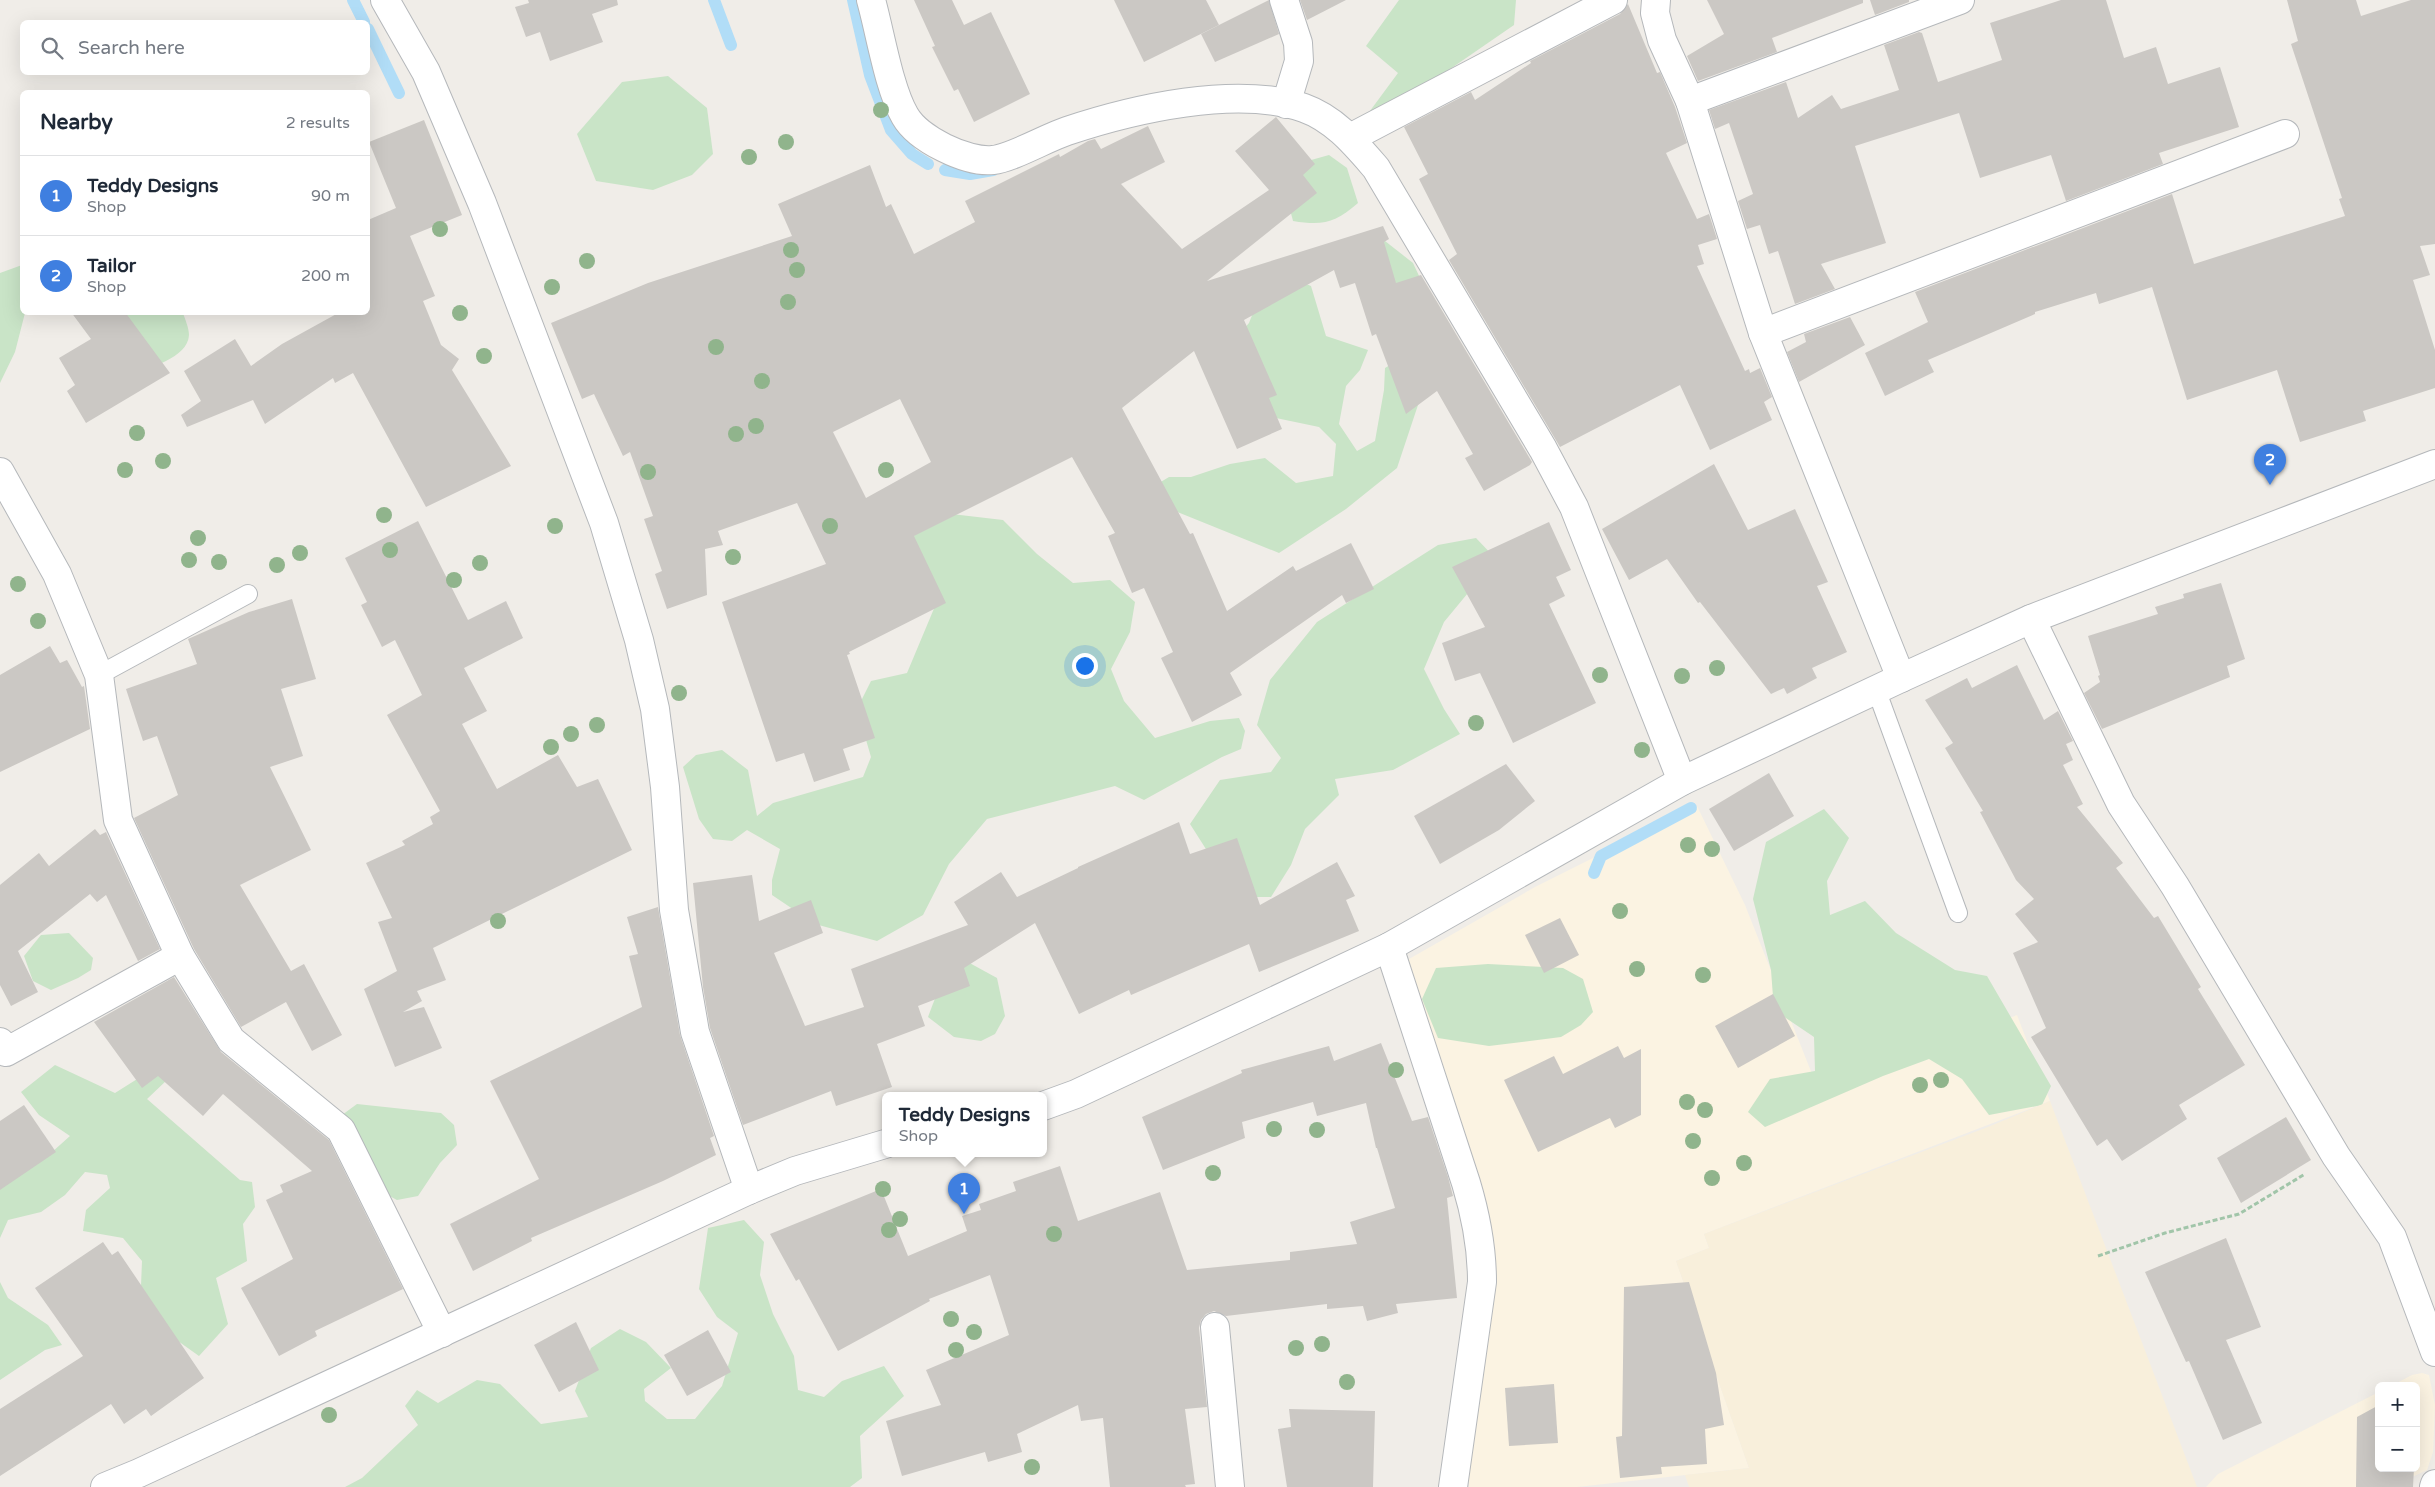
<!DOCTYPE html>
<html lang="en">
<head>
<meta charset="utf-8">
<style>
	:root { --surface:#fff; --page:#f6f6f7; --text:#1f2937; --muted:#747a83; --line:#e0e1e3; --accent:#2563eb }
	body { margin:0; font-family:"Varela Round",sans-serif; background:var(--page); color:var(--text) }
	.controls { position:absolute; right:15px; bottom:15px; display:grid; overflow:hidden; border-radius:8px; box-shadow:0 5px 20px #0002 }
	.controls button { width:45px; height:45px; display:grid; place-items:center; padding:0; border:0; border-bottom:1px solid var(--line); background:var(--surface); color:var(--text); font:25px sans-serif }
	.you { position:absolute; left:1084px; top:665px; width:18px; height:18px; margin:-12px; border:4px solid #fff; border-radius:50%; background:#1a73e8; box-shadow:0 0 0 8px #1a73e833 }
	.badge { display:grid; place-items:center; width:32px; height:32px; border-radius:50%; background:var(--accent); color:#fff; font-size:16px; font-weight:700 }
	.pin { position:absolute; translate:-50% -41px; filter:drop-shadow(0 1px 2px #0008) }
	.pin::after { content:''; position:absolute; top:26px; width:18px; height:15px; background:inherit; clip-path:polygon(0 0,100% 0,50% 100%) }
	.popup { position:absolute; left:882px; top:1092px; width:165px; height:65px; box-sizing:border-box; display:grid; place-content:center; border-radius:8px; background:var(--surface); filter:drop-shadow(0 1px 4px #0005); font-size:16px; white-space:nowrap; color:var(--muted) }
	.popup b { font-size:19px; color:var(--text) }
	.popup::after { content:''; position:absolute; left:50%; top:100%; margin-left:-10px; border:10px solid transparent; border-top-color:var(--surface) }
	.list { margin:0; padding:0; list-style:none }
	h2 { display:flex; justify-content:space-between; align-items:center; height:65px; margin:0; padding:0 20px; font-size:21px }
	h2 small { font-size:16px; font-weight:400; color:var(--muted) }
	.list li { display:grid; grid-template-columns:32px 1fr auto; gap:15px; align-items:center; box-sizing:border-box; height:80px; padding:0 20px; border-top:1px solid var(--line) }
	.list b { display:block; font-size:19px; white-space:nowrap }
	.list p { margin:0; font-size:16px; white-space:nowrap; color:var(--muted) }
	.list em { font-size:16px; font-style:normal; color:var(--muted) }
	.icon { flex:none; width:28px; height:28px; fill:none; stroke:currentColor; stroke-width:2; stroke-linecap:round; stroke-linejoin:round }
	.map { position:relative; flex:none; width:2435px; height:1487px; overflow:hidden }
	.search { position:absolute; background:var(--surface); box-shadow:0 5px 20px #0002; left:20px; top:20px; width:350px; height:55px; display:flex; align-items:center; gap:12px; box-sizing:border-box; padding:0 18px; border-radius:8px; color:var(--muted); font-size:19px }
	.panel { position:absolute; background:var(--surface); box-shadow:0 5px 20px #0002; left:20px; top:90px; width:350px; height:225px; border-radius:8px }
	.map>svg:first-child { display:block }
	.commercial { fill:#fbf3e2 }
	.green { fill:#c9e4c7 }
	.sand { fill:#f8efdb }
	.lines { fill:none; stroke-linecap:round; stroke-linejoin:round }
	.stream { stroke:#b1ddf7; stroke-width:12 }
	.building { fill:#cbc8c4; fill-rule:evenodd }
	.service-casing { stroke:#b5b8bb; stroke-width:20 }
	.minor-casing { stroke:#b5b8bb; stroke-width:30 }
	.tertiary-casing { stroke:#b5b8bb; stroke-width:30 }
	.path { stroke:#a1c5a9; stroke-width:3; stroke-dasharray:5 2.5; stroke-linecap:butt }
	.service { stroke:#fff; stroke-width:18 }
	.minor { stroke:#fff; stroke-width:28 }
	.tertiary { stroke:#fff; stroke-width:28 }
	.tree { fill:#90b48c }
</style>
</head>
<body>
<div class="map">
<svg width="2435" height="1487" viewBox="0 0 2435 1487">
	<rect width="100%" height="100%" fill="#f0ede8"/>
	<g class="commercial">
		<polygon points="1697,806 1745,905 1818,1089 1952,1042 2017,1015 2050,1101 1704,1234 1709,1248 1676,1261 1749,1468 1577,1487 1469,1487 1465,1419 1475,1246 1405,977 1409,959 1535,887"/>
		<polygon points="2422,1373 2429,1375 2435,1405 2433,1452 2427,1470 2391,1487 2206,1487 2218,1474 2379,1392 2379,1468 2416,1468 2416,1386 2391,1386 2412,1375"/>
	</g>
	<g class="green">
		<polygon points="1399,0 1516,0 1514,25 1350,138 1398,73 1366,46"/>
		<polygon points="668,76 707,108 713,154 692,175 653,190 596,181 577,134 622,82"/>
		<path d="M1329,155L1347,168L1358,203C1335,223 1323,226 1293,221L1284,186L1297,164Z"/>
		<polygon points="1362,239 1385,241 1413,263 1427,293 1416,310"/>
		<polygon points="22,265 22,312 25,313 15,352 0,383 0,273"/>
		<polygon points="1282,274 1311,286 1326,336 1368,350 1360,370 1346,386 1339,424 1357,451 1375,441 1384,390 1385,368 1405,356 1422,393 1397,468 1346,509 1279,553 1170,509 1154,486 1169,477 1191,477 1230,464 1265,458 1296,483 1333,476 1336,444 1319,427 1261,415 1226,349 1249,323 1260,295"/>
		<path d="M113,313H183C185,319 189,328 189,335C188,358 148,368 131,375Z"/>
		<polygon points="943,513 1003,520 1037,554 1073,583 1110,580 1135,602 1130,632 1111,669 1124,701 1155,738 1210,721 1239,718 1245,731 1241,749 1222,757 1144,800 1115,786 987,819 949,864 923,915 877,941 815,924 772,895 772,880 780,849 747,830 732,841 713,839 699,819 683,767 696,755 722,750 748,770 757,816 773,803 863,777 871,757 857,709 871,681 907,673 938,599 894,551"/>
		<polygon points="1476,538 1496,559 1444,622 1424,669 1444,709 1460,734 1393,770 1335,779 1339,795 1305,829 1291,865 1271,897 1246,897 1211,857 1190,824 1220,780 1271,772 1281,758 1257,725 1270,680 1317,622 1438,545"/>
		<polygon points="1824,809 1849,838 1827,881 1830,915 1865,901 1896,933 1955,970 1987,976 2051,1086 2042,1105 1989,1115 1962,1079 1929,1059 1883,1076 1765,1127 1748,1112 1770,1079 1815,1071 1814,1037 1774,1010 1771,970 1753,899 1766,842"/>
		<polygon points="69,933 93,958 91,970 78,978 51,990 33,981 24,956 41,935"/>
		<polygon points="955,955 997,978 1005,1016 995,1034 981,1041 954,1037 928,1017 948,964"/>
		<polygon points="1488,964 1563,968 1583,979 1593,1012 1581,1025 1561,1037 1489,1046 1438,1038 1422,999 1436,968"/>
		<polygon points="161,1064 168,1079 147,1099 240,1180 252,1182 255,1207 243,1224 247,1261 216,1278 228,1324 199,1356 178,1341 141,1286 142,1261 123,1238 83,1231 86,1210 110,1188 107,1175 85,1172 65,1195 41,1212 8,1220 0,1238 0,1164 51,1153 70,1136 39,1115 21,1092 55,1065 115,1093"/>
		<polygon points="357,1104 441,1113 454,1125 457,1145 440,1163 418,1196 397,1200 348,1174 342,1115"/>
		<polygon points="744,1220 764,1242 760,1275 773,1314 794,1356 798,1390 824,1397 842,1381 884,1366 904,1396 860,1436 862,1478 850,1487 345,1487 362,1478 418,1425 405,1406 417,1390 438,1403 477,1380 500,1384 541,1424 588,1417 575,1391 591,1348 620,1329 646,1342 671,1368 644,1389 645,1401 667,1419 695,1419 722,1386 738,1333 717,1317 699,1289 708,1228"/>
		<polygon points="0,1282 8,1298 48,1325 62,1345 45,1350 0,1380"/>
	</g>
	<polygon class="sand" points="2050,1101 2197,1487 1689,1487 1685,1475 1749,1468 1676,1261 1709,1248 1704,1234 1988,1127"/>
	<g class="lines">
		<g class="stream">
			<polyline points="353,0 364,22"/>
			<polyline points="714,0 731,45"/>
			<polyline points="853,0 870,75 891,130 912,154 928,164"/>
			<polyline points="368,29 399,93"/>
			<polyline points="945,170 970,174 993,170"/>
			<polyline points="1594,873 1601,856 1691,808"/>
		</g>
	</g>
	<g class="building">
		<polygon points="528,0 617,0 618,5 592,14 603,42 550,61 540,32 526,37 515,7 529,3"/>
		<polygon points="914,0 952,0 964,25 991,12 1030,94 974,122 958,89 954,91 932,47 935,46"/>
		<polygon points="1114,0 1206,0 1219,25 1144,62"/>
		<polygon points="1269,0 1279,34 1215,62 1201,34"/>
		<polygon points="1300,0 1346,0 1307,20"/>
		<polygon points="1707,0 1863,0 1863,3 1772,38 1777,52 1698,81 1687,56 1724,34"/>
		<polygon points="1870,0 1909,0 1909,2 1875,15"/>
		<polygon points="2061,0 2106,0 2124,58 2156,47 2168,84 2220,67 2239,127 2159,153 2163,164 2066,201 2051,155 1980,178 1959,113 1855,146 1886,243 1821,264 1835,289 1795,304 1778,251 1769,254 1760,225 1747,229 1738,201 1753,194 1729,123 1715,129 1709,110 1786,82 1798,118 1832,95 1841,109 1899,90 1884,45 1919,32 1922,33 1938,82 2002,60 1990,23"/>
		<polygon points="2287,0 2356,0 2361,16 2411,0 2435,0 2435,244 2420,246 2430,275 2413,280 2435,350 2435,388 2363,411 2366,421 2300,442 2277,370 2187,400 2152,287 2099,304 2096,293 2035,312 2035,314 1928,360 1934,372 1885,396 1865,353 1928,322 1915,292 2172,194 2194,264 2345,216 2339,199 2342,198 2291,44 2298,41"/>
		<polygon points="1628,4 1657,73 1660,72 1675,107 1687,143 1666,153 1697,219 1709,214 1717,239 1698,245 1704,264 1697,266 1745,371 1749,369 1750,373 1760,368 1772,397 1764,402 1772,420 1710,450 1680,385 1560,447 1449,260 1457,254 1419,179 1428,174 1404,127 1471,92 1475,100 1531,63 1530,61 1620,14"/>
		<path d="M1276,117L1315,164L1303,175L1317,193L1207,281L1383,226L1389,239L1384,242L1396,283L1421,275L1529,457L1532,462L1530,465L1484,491L1465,458L1473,454L1437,391L1406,414L1376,334L1372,336L1355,283L1340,288L1334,270L1244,320L1277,395L1269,398L1282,429L1237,449L1194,351L1122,408L1190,534L1193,533L1227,611L1293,566L1296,571L1351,543L1374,589L1346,603L1342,595L1230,673L1242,695L1192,722L1161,658L1173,652L1144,588L1132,593L1108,536L1115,533L1072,457L914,536L946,603L849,652L850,654L847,655L875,738L843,749L850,770L814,782L804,753L776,762L722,602L826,564L797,503L718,531L723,545L705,549L707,595L667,609L655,574L662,571L644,519L653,516L630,452L623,456L594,394L582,399L551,323L648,283L792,236L778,204L870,165L886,207L891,204L914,254L975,222L965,201L1059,154L1060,157L1088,141L1095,139L1101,149L1148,126L1165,162L1121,184L1182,249L1269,190L1235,151ZM900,399L931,462L866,498L833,432Z"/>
		<polygon points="424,120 462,215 410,236 435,296 423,301 441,345 459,359 452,370 511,466 426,507 353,373 335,383 333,378 265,424 253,400 187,427 181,415 201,401 184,371 235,339 251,366 282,344 340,312 368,312 368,220 396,208 369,142"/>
		<polygon points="71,312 125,312 170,373 86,423 67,391 75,385 59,358 91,339"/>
		<polygon points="1850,317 1865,345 1799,382 1787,352 1806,342 1804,334"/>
		<polygon points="1714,464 1748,530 1795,509 1828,582 1817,586 1847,652 1812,668 1817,678 1787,694 1784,688 1771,694 1700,602 1698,603 1667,559 1629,580 1602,529"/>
		<polygon points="418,521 468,620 506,601 523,638 464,668 487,711 462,724 497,789 558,755 577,787 598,779 632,850 433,948 446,980 417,991 422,1001 403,1012 424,1007 442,1048 395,1067 364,989 397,971 378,922 392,918 366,863 405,845 402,841 433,824 430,817 440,811 387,715 422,695 395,640 382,647 361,605 367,602 345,558"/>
		<polygon points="1549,522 1571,570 1556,577 1565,596 1549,604 1596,703 1513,743 1480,673 1455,681 1442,643 1485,627 1452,567"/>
		<polygon points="2221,583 2245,659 2227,666 2230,677 2102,729 2084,693 2100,682 2098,676 2100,675 2088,636 2158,614 2155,607 2184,598 2183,594"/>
		<polygon points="292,599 316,679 281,689 303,756 270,767 311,850 240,885 291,971 304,964 342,1035 312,1051 286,1002 241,1027 194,949 134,818 178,795 157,736 143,741 126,689 197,664 188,639 249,612"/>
		<polygon points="50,646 60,663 67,660 82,687 84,686 90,729 0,772 0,675"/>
		<polygon points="2017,665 2044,720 2058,711 2073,741 2066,744 2073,760 2063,765 2083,804 2077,807 2123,863 2116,868 2154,918 2158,916 2201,987 2198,989 2245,1065 2179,1105 2187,1119 2122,1161 2107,1139 2097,1146 2031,1037 2046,1028 2013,953 2038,942 2015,914 2034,899 2016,880 1980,812 1983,811 1945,748 1953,743 1925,700 1967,678 1972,688"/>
		<polygon points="1506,764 1535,801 1499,830 1440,864 1414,816"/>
		<polygon points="1769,773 1794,816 1734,851 1709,809"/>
		<polygon points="1179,822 1190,854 1237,838 1260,905 1337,862 1355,896 1346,900 1359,931 1259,972 1249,944 1131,995 1129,990 1079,1014 1035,923 964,968 970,986 918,1006 925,1026 877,1044 892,1087 836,1106 831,1091 743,1125 710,1028 703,987 693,883 752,875 759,921 811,900 823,933 774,953 805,1026 864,1007 851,969 968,925 954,902 1001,872 1017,897 1078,868 1078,867"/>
		<polygon points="95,829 100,835 106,832 160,949 138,961 106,895 97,902 90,894 18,951 38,992 11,1006 0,985 0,885 39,853 49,866"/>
		<polygon points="658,907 680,1035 714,1136 710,1138 716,1155 663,1181 531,1238 532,1241 473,1271 450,1224 539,1179 490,1081 642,1007 629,956 638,954 627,917"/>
		<polygon points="1560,918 1579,955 1544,973 1525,935"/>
		<polygon points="174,977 221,1052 329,1140 403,1289 315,1331 317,1336 279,1356 241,1288 293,1259 266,1200 283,1192 280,1185 312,1171 223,1094 203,1116 158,1076 142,1088 94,1022"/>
		<polygon points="1773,994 1795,1036 1738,1068 1715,1026"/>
		<polygon points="1381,1043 1412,1121 1428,1117 1448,1177 1453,1196 1447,1198 1457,1298 1396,1304 1398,1313 1367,1321 1363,1306 1327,1309 1327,1304 1226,1316 1214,1311 1206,1314 1201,1320 1199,1328 1207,1407 1185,1409 1195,1484 1185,1485 1186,1487 1110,1487 1103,1418 1081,1421 1078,1405 1017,1434 1022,1452 988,1462 985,1452 902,1476 886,1421 941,1405 926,1370 1009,1335 990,1275 929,1299 930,1301 838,1351 799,1279 796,1281 770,1234 881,1189 908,1256 967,1231 962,1216 981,1210 979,1204 1016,1191 1013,1182 1060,1166 1078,1221 1160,1192 1187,1270 1290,1260 1290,1252 1357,1244 1350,1222 1395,1208 1377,1148 1376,1148 1366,1103 1317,1116 1313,1102 1242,1122 1245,1138 1163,1170 1142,1117 1242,1073 1241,1070 1329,1046 1334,1061"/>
		<polygon points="1618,1046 1624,1058 1641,1049 1641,1115 1615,1128 1610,1118 1538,1152 1504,1080 1554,1056 1563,1074"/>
		<polygon points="24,1105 56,1152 0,1190 0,1121"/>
		<polygon points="2286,1117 2311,1160 2241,1203 2217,1158"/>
		<polygon points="2226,1238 2261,1327 2226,1340 2262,1423 2223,1440 2189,1361 2186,1362 2145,1272"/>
		<polygon points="103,1242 112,1255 118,1251 204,1378 151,1416 146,1409 124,1424 111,1404 0,1476 0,1409 83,1356 35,1288"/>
		<polygon points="1689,1282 1716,1373 1724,1425 1705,1429 1707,1464 1661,1467 1662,1474 1620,1478 1616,1437 1622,1436 1624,1287"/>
		<polygon points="576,1322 599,1370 559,1392 534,1345"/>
		<polygon points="708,1330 731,1372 687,1396 664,1355"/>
		<polygon points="1554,1384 1558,1443 1509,1446 1505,1388"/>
		<polygon points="2379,1405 2379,1468 2414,1468 2413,1487 2356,1487 2357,1417"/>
		<polygon points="1289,1409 1375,1411 1373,1487 1287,1487 1278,1429 1291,1427"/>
	</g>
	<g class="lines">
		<defs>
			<g id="service">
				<polyline points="99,675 248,594"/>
				<polyline points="1876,689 1958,913"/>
			</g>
			<g id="minor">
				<polyline points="385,0 426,72 482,203 604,523 639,640 655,709 665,787 674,910 695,1032 749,1190"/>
				<path d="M871,0C880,32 889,89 905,116C918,139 967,163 993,160C1012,158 1046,138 1067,131C1133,109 1236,85 1304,108C1335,119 1356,145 1376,168L1543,449L1574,507L1682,781"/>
				<polyline points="1284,0 1298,43 1299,61 1286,104"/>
				<polyline points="1656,0 1655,13 1662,40 1690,101 1763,333 1901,678"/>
				<polyline points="1690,101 1960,0"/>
				<polyline points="1350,138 1613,0"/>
				<polyline points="1763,333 2285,134"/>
				<polyline points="0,472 57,574 99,675 118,820 180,956 231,1040 341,1130 442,1333"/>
				<polyline points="2031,619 2121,804 2175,886 2336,1156 2392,1237 2435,1352"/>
				<path d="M1389,947L1466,1183C1476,1216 1482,1247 1482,1282L1453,1487"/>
				<polyline points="0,1042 6,1052 180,956"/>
				<polyline points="1215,1327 1230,1487"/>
				<polyline points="2434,1487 2435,1484"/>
			</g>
			<g id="tertiary">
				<polyline points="1043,1106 1076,1094 1389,947 1682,781 1901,678 2031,619 2435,464"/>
				<polyline points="105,1487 139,1473 749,1190 795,1171 885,1144"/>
			</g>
		</defs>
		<use href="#service" class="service-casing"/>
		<use href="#minor" class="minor-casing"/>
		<use href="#tertiary" class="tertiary-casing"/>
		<polyline class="path" points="2098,1256 2165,1233 2239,1214 2305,1174"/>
		<use href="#service" class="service"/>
		<use href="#minor" class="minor"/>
		<use href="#tertiary" class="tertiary"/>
	</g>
	<g class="tree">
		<circle cx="881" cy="110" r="8"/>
		<circle cx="786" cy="142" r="8"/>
		<circle cx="749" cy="157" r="8"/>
		<circle cx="440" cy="229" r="8"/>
		<circle cx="791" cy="250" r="8"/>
		<circle cx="587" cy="261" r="8"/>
		<circle cx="797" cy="270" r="8"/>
		<circle cx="552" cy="287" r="8"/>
		<circle cx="788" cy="302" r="8"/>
		<circle cx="460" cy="313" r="8"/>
		<circle cx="716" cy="347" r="8"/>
		<circle cx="484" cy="356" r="8"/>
		<circle cx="762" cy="381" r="8"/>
		<circle cx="756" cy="426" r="8"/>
		<circle cx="137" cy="433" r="8"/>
		<circle cx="736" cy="434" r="8"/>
		<circle cx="163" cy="461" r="8"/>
		<circle cx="125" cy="470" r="8"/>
		<circle cx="886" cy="470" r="8"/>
		<circle cx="648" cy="472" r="8"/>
		<circle cx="384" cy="515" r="8"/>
		<circle cx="555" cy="526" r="8"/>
		<circle cx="830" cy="526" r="8"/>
		<circle cx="198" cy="538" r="8"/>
		<circle cx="390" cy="550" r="8"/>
		<circle cx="300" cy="553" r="8"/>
		<circle cx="733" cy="557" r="8"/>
		<circle cx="189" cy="560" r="8"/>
		<circle cx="219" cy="562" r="8"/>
		<circle cx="480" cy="563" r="8"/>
		<circle cx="277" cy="565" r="8"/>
		<circle cx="454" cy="580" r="8"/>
		<circle cx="18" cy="584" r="8"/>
		<circle cx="38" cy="621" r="8"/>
		<circle cx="1717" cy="668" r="8"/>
		<circle cx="1600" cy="675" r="8"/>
		<circle cx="1682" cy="676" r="8"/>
		<circle cx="679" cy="693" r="8"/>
		<circle cx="1476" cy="723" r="8"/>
		<circle cx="597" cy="725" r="8"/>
		<circle cx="571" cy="734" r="8"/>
		<circle cx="551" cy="747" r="8"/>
		<circle cx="1642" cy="750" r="8"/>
		<circle cx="1688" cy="845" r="8"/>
		<circle cx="1712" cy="849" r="8"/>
		<circle cx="1620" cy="911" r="8"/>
		<circle cx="498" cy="921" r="8"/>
		<circle cx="1637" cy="969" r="8"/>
		<circle cx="1703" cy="975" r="8"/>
		<circle cx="1396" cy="1070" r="8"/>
		<circle cx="1941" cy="1080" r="8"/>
		<circle cx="1920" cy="1085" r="8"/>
		<circle cx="1687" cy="1102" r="8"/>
		<circle cx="1705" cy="1110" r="8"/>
		<circle cx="1274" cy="1129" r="8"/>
		<circle cx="1317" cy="1130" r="8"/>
		<circle cx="1693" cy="1141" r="8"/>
		<circle cx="1744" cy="1163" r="8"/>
		<circle cx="1213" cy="1173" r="8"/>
		<circle cx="1712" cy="1178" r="8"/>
		<circle cx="883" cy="1189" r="8"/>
		<circle cx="900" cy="1219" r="8"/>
		<circle cx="889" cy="1230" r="8"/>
		<circle cx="1054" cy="1234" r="8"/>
		<circle cx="951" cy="1319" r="8"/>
		<circle cx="974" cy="1332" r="8"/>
		<circle cx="1322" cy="1344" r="8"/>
		<circle cx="1296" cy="1348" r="8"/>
		<circle cx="956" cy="1350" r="8"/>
		<circle cx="1347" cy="1382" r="8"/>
		<circle cx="329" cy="1415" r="8"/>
		<circle cx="1032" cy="1467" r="8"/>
	</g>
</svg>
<div class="controls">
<button>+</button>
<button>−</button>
</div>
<div class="you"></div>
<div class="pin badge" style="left:964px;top:1214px;background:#3f7fe0">1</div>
<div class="popup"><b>Teddy Designs</b>Shop</div>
<div class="pin badge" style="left:2270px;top:485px;background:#3f7fe0">2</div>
<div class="search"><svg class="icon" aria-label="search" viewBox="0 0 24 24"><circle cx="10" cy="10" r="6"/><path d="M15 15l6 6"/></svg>Search here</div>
<section class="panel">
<h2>Nearby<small>2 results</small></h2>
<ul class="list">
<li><span class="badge" style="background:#3f7fe0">1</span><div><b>Teddy Designs</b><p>Shop</p></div><em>90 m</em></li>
<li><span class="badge" style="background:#3f7fe0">2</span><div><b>Tailor</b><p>Shop</p></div><em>200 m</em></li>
</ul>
</section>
</div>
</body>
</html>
